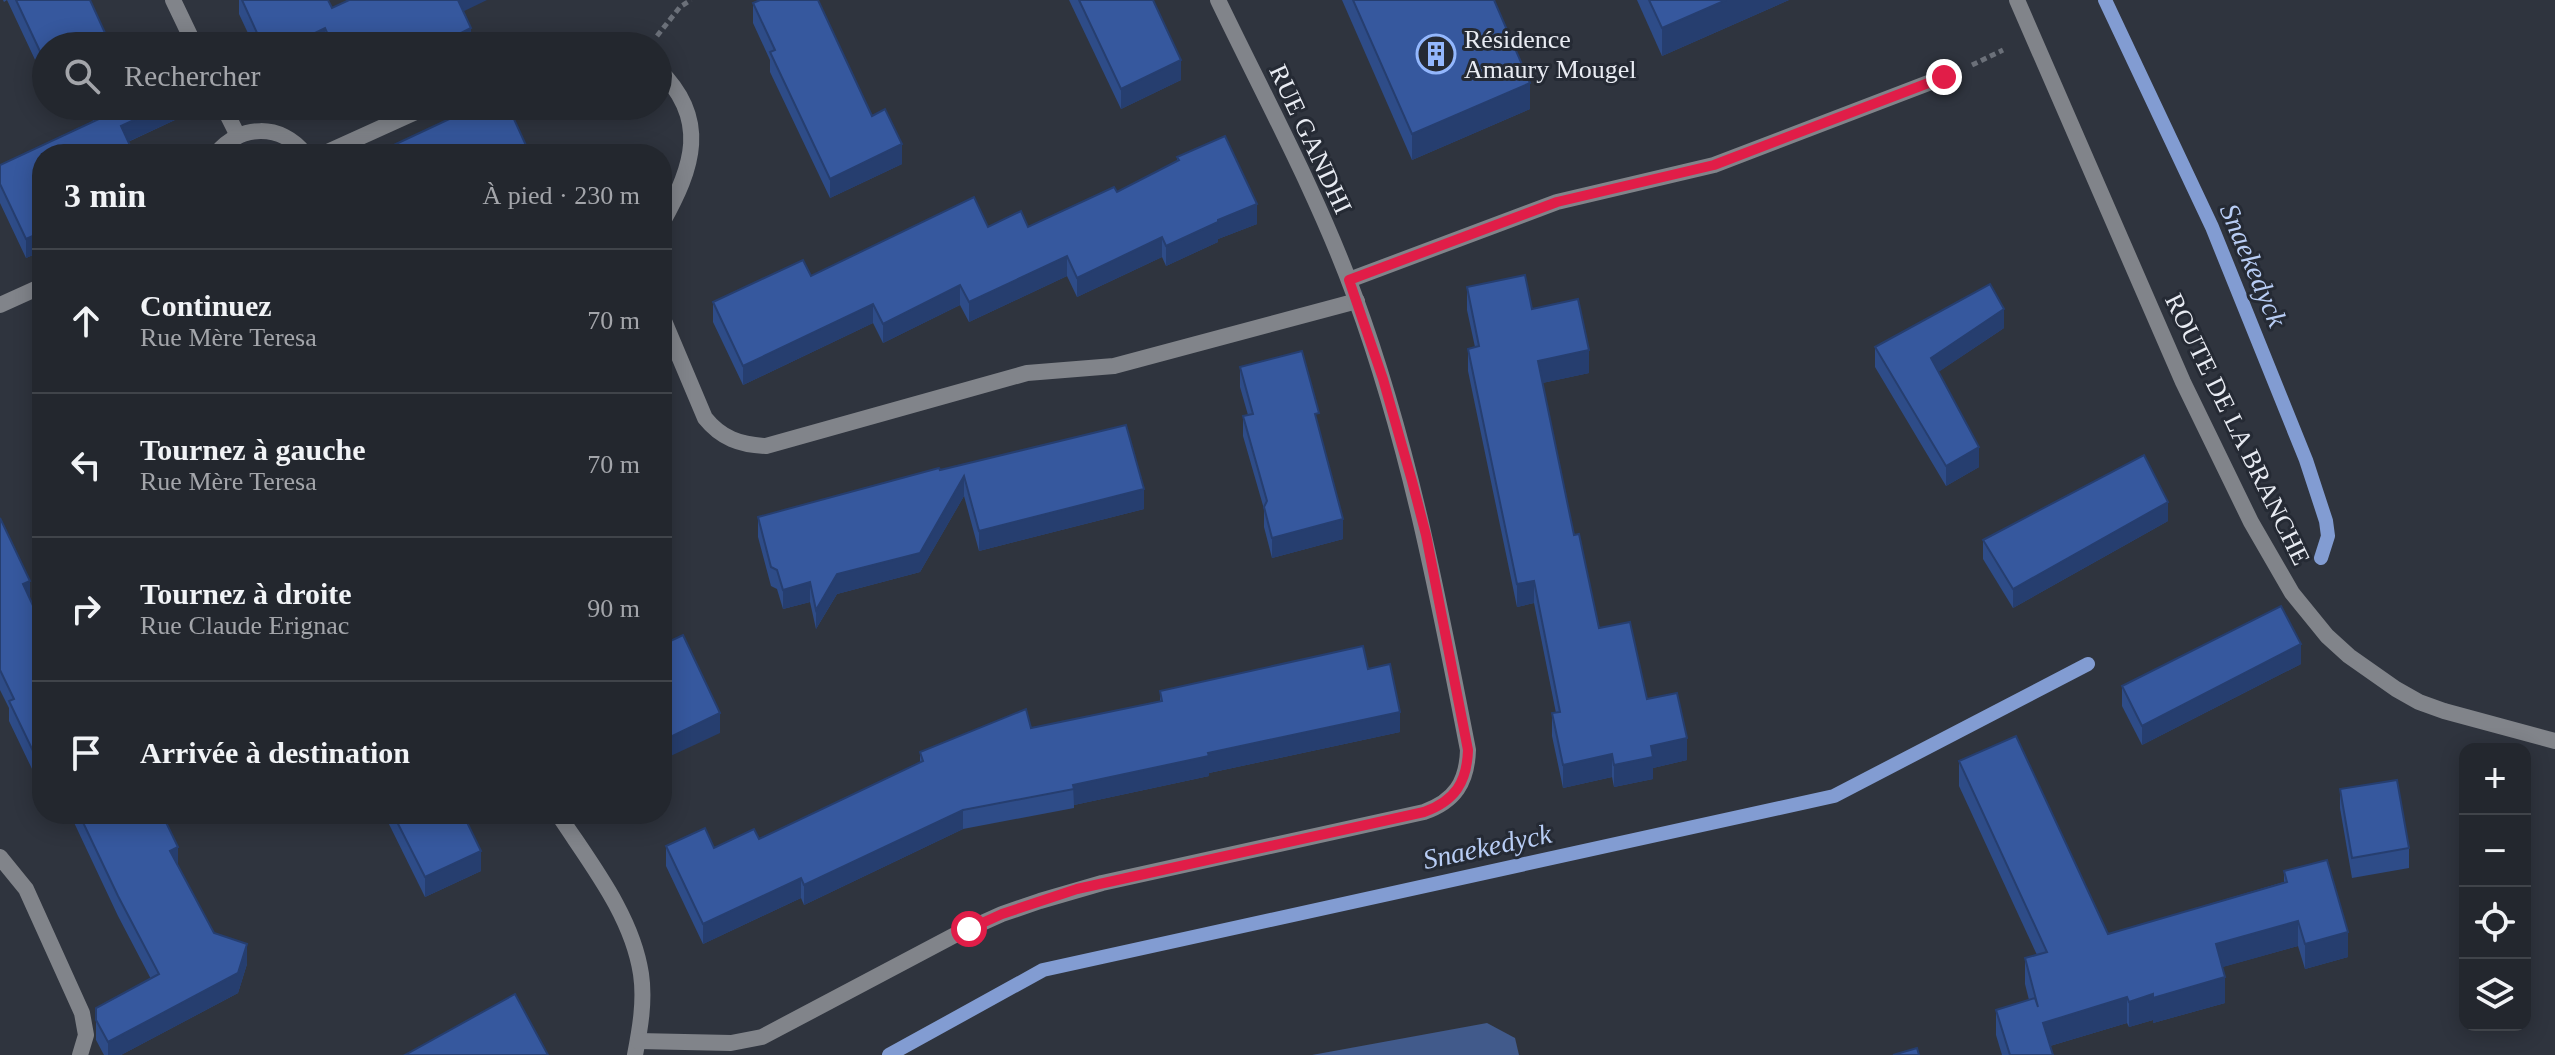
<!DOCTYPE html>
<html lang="fr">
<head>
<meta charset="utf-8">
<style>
	:root { --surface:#23272e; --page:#2f333a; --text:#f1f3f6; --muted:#a3a5aa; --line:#40444a }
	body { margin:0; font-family:Georgia,serif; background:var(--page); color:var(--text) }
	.controls { position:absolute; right:24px; bottom:24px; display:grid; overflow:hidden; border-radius:16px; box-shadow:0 4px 20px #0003 }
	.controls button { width:72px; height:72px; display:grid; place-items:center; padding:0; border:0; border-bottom:2px solid var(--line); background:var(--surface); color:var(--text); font:40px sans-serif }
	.stop { position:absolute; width:24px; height:24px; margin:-18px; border:6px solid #e11d48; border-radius:50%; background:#fff }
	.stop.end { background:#e11d48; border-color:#fff; box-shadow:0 2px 8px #0008 }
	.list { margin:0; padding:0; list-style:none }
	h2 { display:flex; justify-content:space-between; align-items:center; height:104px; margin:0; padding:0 32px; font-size:34px }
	h2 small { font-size:26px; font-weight:400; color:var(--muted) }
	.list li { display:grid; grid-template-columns:52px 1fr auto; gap:24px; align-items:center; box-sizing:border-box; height:144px; padding:0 32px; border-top:2px solid var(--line) }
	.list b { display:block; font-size:30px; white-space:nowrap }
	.list p { margin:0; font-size:26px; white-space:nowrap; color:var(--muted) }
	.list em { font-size:26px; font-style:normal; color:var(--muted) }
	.icon { flex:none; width:44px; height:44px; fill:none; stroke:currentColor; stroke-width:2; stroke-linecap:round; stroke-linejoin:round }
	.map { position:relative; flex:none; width:2555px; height:1055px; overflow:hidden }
	.search { position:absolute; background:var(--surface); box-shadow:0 4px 20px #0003; left:32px; top:32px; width:640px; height:88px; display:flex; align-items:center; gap:20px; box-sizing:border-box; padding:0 28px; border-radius:44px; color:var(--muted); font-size:30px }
	.panel { position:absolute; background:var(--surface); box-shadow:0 4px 20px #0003; left:32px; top:144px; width:640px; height:680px; border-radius:32px }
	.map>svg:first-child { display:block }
	.green { fill:#415a8b }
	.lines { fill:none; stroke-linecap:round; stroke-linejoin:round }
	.stream { stroke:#829cd2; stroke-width:14 }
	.path { stroke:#6b7079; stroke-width:5; stroke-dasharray:6 4; stroke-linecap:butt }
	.street { stroke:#81848a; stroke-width:16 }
	.wall { fill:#2e4c88 }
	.shaded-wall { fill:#263e6f }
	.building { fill:#36589e; stroke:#263e6f; stroke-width:2 }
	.route { stroke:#e11d48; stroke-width:10 }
	.labels { text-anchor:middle; stroke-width:6; stroke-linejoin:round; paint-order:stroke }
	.poi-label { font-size:26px; fill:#e8ebf2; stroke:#252a34; text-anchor:start }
	.street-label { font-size:26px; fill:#e8ebf2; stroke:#252a34 }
	.water-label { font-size:28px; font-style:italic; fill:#b8cdf5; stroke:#252a34 }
</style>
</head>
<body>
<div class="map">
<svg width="2555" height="1055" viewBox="0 0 2555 1055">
	<rect width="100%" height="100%" fill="#2f343e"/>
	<polygon class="green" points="1487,1023 1515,1038 1519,1055 1312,1055"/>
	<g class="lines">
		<g class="stream">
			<polyline points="2105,0 2212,227 2306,460 2326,521 2328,536 2321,558"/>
			<polyline points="889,1055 1043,970 1834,796 2088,664"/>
		</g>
		<g class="path">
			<polyline points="657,36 680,7 691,0"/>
			<polyline points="1972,65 2003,50"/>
		</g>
		<g class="street">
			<polyline points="173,0 195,46"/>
			<polyline points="2017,0 2183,382 2251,522 2292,593 2327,636 2349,656 2396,689 2419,702 2444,711 2555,741"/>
			<polyline points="569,46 597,42 617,46"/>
			<path d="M658,69C710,119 693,168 662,223"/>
			<polyline points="223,106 238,136"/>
			<path d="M216,154C240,124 281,123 305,154"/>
			<polyline points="323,154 429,106"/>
			<polyline points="1349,280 1557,202 1714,165 1944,77"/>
			<polyline points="0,305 42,286"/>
			<path d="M662,316L705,418C721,438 740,445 766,446L1027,373L1114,366L1357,301"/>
			<path d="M558,814C590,863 632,915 641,974C645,1001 640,1029 635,1055"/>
			<polyline points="0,857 26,889 82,1013 86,1035 80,1055"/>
			<path d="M638,1041L731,1043L762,1037L953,936L1002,914L1040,901L1102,883L1424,812C1455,801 1467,782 1468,750C1438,596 1409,444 1355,297C1318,195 1265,98 1218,0"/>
		</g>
	</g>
	<g class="wall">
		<polygon points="3,0 90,0 46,46 45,81 7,0 4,2"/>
		<polygon points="239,0 328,0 332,8 463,11 471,46 254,46 239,14"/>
		<polygon points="1069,0 1153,0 1181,80 1121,109"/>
		<polygon points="1342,0 1494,0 1530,109 1412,160"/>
		<polygon points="1637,0 1789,0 1662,56"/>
		<polygon points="753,3 872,116 902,164 830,198 770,72 770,60 753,23"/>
		<polygon points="86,106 177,106 177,119 128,142 42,154 42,251 26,258 0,203 0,165 93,121"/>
		<polygon points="1177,157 1257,224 1218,239 1218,242 1166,266 1162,257 1077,297 1067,276 969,322 960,305 883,343 873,323 743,385 713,322 713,302 988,227 1028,227 1117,192 1177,161"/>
		<polygon points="1467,287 1532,309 1589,373 1542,383 1574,535 1599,628 1687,760 1653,768 1653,779 1614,787 1612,777 1563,788 1552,736 1552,713 1556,713 1534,603 1517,607 1468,371 1468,349 1475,347 1467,310"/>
		<polygon points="2004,328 1938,372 1979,467 1946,486 1875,367 1875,347"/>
		<polygon points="1240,367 1319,428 1343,539 1272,558 1264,527 1264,509 1243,436 1243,416 1248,415 1240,387"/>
		<polygon points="940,470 1144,509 979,551 964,496 920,572 837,594 816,629 810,602 783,609 777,589 771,586 758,537 758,517"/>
		<polygon points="0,518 30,600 42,625 33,771 9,721 9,708 0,690"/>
		<polygon points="2168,521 2013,608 1983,559 1983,540"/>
		<polygon points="2301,664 2142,745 2122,706 2122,686"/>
		<polygon points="1368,669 1400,732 1209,773 1209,776 1074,805 1074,808 963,829 804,905 801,898 703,944 666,866 666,846 714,848 759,839 920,763 920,752 1031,728 1160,701 1160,691"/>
		<polygon points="1959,761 2108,934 2284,882 2284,871 2348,957 2305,969 2298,946 2222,967 2225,1003 2153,1023 2153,1020 2129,1027 2127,1023 2050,1046 2053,1055 2002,1055 1996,1035 1996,1010 2029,1000 2025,984 2025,958 2037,955 1959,786"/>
		<polygon points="2340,789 2409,848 2409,868 2352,878 2340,808"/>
		<polygon points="70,814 162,814 178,865 214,933 247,964 238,993 121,1055 104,1055 96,1040 96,1008 151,979 118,916"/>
		<polygon points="384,814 463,814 481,871 425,897"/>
	</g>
	<g class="shaded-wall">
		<polygon points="456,0 487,0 456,15"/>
		<polygon points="1726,0 1789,0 1662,56 1662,28"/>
		<polygon points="325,28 325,46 288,46"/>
		<polygon points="471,28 471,46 435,46"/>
		<polygon points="1181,60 1181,80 1121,109 1121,89"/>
		<polygon points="1530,83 1530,109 1412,160 1412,134"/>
		<polygon points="164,106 177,106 177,119 121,145 121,126"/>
		<polygon points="902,144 902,164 830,198 830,179"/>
		<polygon points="1257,204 1257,224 1218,239 1218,242 1166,266 1166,246 1218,220"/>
		<polygon points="42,232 42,251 26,258 26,239"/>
		<polygon points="1162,237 1162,257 1077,297 1077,278"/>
		<polygon points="1067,256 1067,276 969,322 969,302"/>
		<polygon points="960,285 960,305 883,343 883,324"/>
		<polygon points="873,304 873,323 743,385 743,366"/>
		<polygon points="2004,309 2004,328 1931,377 1931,358"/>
		<polygon points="1589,350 1589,373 1538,384 1538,361"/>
		<polygon points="1979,447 1979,467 1946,486 1946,466"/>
		<polygon points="964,476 964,496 920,572 837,594 816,629 816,610 837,574"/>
		<polygon points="1144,489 1144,509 979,551 979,531"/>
		<polygon points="2168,502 2168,521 2013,608 2013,589"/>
		<polygon points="1343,519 1343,539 1272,558 1272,538"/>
		<polygon points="30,581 30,600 23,584"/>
		<polygon points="1534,581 1534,603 1517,607 1517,584"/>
		<polygon points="810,582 810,602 783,609 783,590"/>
		<polygon points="2301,644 2301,664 2142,745 2142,726"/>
		<polygon points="1400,712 1400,732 1209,773 1209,776 1074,805 1073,785 1208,753"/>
		<polygon points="720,713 720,733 662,760 662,741"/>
		<polygon points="1687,738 1687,760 1653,768 1653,779 1614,787 1614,765 1651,746"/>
		<polygon points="42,747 42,767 33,771 33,751"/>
		<polygon points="1612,754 1612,777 1563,788 1563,765"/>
		<polygon points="963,810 963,829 804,905 804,885"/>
		<polygon points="178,847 178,867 170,851"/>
		<polygon points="481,851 481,871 425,897 425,877"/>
		<polygon points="801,878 801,898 703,944 703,924"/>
		<polygon points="2298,921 2298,946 2216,969 2216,944"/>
		<polygon points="2348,932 2348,957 2305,969 2305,944"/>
		<polygon points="247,944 247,964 238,993 121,1055 108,1055 108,1042"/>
		<polygon points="2225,977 2225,1003 2153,1023 2153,998"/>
		<polygon points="2153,994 2153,1020 2129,1027 2129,1002"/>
		<polygon points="2127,997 2127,1023 2043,1048 2043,1023"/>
	</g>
	<g class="building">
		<polygon points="16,0 90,0 111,46 46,46 45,62"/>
		<polygon points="242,0 328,0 332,8 349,0 458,0 471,28 435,46 333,46 325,28 288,46 263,46"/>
		<polygon points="760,0 818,0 872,116 885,109 902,144 830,179 770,52 775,50 753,3"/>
		<polygon points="1079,0 1153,0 1181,60 1121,89"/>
		<polygon points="1353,0 1494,0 1530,83 1412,134"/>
		<polygon points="1649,0 1726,0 1662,28"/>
		<polygon points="147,39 151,46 132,46"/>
		<polygon points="95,106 164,106 121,126 134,154 42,154 42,232 26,239 0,184 0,165 101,118"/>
		<polygon points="477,106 508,106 530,154 383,154 381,151"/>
		<polygon points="1225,136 1257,204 1218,220 1218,222 1166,246 1162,237 1077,278 1067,256 969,302 960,285 883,324 873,304 743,366 713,302 803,260 811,276 974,197 988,227 1021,211 1028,227 1114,187 1117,192 1179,160 1177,157"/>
		<polygon points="1525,275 1532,309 1578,299 1589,350 1538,361 1574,535 1579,534 1599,628 1630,622 1647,699 1677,693 1687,738 1651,746 1653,757 1614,765 1612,754 1563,765 1552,713 1560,712 1534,581 1517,584 1468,349 1479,346 1467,287"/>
		<polygon points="1990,284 2004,309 1931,358 1979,447 1946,466 1875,347"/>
		<polygon points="1302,351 1319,413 1315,414 1343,519 1272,538 1264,507 1267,501 1243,416 1253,414 1240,367"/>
		<polygon points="1126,425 1144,489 979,531 964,476 920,553 837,574 816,610 810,582 783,590 777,570 771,567 758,517 939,468 940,470"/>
		<polygon points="2144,455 2168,502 2013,589 1983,540"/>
		<polygon points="0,518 30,581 23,584 42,625 42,747 33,751 9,701 14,699 0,670"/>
		<polygon points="2281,606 2301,644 2142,726 2122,686"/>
		<polygon points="683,635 720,713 662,741 662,645"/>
		<polygon points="1363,646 1368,669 1390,664 1400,712 1208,753 1209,756 1073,785 1074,789 963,810 804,885 801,878 703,924 666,846 705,828 714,848 754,829 759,839 923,761 920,752 1026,709 1031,728 1162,701 1160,691"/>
		<polygon points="2016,736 2108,934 2287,882 2284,871 2327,860 2348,932 2305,944 2298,921 2216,944 2225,977 2153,998 2153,994 2129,1002 2127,997 2043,1023 2053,1055 2010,1055 1996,1010 2035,998 2038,1007 2025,958 2047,952 1959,761"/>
		<polygon points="2397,780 2409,848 2352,858 2340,789"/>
		<polygon points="79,814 162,814 178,847 170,851 214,933 247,944 238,973 108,1042 96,1020 96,1008 159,974 118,896"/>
		<polygon points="393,814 463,814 481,851 425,877"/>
		<polygon points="515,994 548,1055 405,1055"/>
		<polygon points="1917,1048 1919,1055 1893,1055"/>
	</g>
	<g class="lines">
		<path class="route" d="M969,929L1002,914L1077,889L1424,812C1455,801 1467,782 1468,750L1426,535L1412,481L1383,379L1349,280L1557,202L1714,165L1944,77"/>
	</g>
	<defs>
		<symbol id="building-ring" viewBox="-11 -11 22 22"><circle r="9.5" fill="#252a34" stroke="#93b7fd" stroke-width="1.5"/><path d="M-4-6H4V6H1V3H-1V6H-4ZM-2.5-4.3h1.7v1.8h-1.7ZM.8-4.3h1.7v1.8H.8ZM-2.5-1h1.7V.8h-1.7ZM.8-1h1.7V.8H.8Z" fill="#93b7fd"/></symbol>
	</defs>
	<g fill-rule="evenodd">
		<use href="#building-ring" x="1414" y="32" width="44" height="44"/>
	</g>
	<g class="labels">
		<g class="poi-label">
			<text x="1464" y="48">Résidence<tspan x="1464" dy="30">Amaury Mougel</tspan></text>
		</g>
		<g class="street-label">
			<text transform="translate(1311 139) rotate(65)" y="9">RUE GANDHI</text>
			<text transform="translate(2238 429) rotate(64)" y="9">ROUTE DE LA BRANCHE</text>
		</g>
		<g class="water-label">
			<text transform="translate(2254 265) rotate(67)" y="10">Snaekedyck</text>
			<text transform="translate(1487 846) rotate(-12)" y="10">Snaekedyck</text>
		</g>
	</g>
</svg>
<div class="controls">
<button>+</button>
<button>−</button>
<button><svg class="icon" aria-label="locate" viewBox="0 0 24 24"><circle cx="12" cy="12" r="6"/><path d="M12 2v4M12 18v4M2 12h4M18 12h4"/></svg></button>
<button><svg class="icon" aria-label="layers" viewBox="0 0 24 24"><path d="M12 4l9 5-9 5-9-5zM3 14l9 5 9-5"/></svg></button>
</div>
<div class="stop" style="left:969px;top:929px"></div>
<div class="stop end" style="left:1944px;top:77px"></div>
<div class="search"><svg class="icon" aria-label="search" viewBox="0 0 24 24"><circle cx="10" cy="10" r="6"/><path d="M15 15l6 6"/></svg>Rechercher</div>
<section class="panel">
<h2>3 min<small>À pied · 230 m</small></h2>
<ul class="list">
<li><svg class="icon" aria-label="ahead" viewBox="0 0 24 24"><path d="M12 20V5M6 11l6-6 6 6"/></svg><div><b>Continuez</b><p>Rue Mère Teresa</p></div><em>70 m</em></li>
<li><svg class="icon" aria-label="left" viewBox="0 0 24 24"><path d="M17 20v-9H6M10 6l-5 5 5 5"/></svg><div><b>Tournez à gauche</b><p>Rue Mère Teresa</p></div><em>70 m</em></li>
<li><svg class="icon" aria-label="right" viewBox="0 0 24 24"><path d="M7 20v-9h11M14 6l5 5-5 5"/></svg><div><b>Tournez à droite</b><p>Rue Claude Erignac</p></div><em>90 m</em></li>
<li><svg class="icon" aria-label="arrive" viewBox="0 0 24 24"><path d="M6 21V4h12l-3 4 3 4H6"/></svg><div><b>Arrivée à destination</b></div></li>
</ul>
</section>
</div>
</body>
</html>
